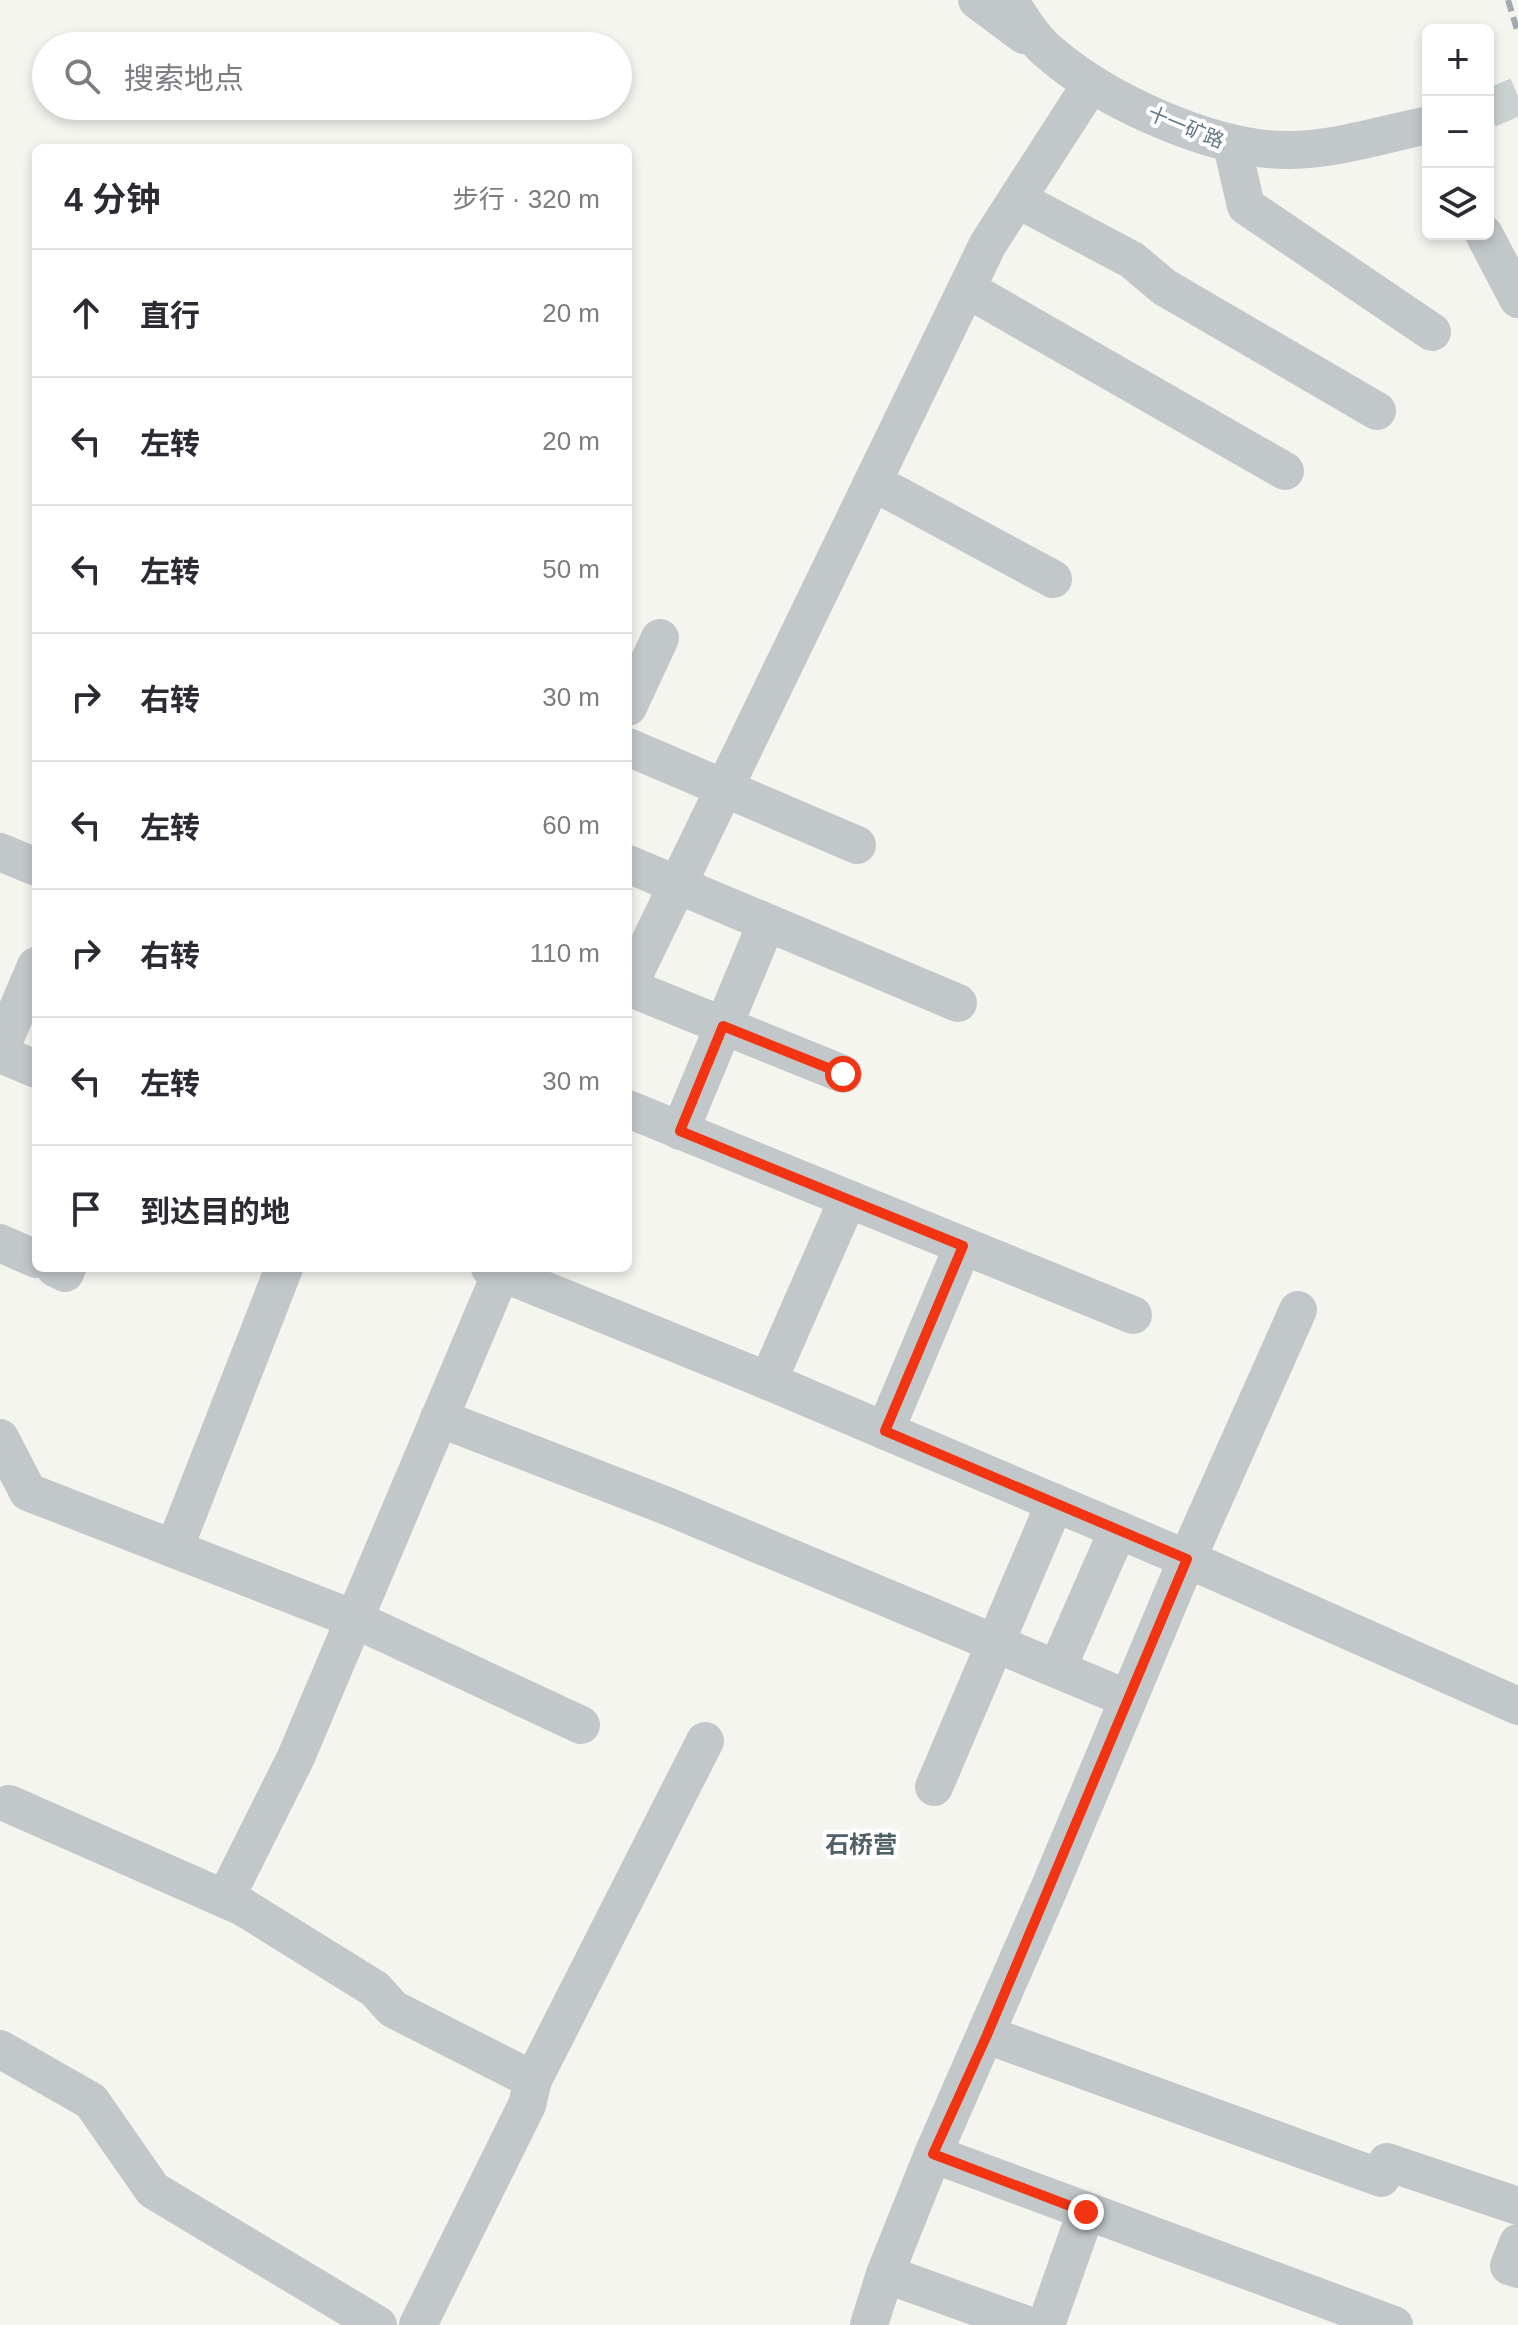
<!DOCTYPE html>
<html lang="zh">
<head>
<meta charset="utf-8">
<style>
	:root { --surface:#fff; --page:#f7f7f7; --text:#2b2b33; --muted:#7c7c81; --line:#e1e1e2 }
	body { margin:0; font-family:Helvetica,"Noto Sans SC",sans-serif; background:var(--page); color:var(--text) }
	.controls { position:absolute; right:24px; top:24px; display:grid; overflow:hidden; border-radius:12px; box-shadow:0 4px 12px #0003 }
	.controls button { width:72px; height:72px; display:grid; place-items:center; padding:0; border:0; border-bottom:2px solid var(--line); background:var(--surface); color:var(--text); font:40px sans-serif }
	.stop { position:absolute; width:24px; height:24px; margin:-18px; border:6px solid #f33412; border-radius:50%; background:#fff }
	.stop.end { background:#f33412; border-color:#fff; box-shadow:0 2px 8px #0008 }
	.list { margin:0; padding:0; list-style:none }
	h2 { display:flex; justify-content:space-between; align-items:center; height:104px; margin:0; padding:0 32px; font-size:34px }
	h2 small { font-size:26px; font-weight:400; color:var(--muted) }
	.list li { display:grid; grid-template-columns:52px 1fr auto; gap:24px; align-items:center; box-sizing:border-box; height:128px; padding:0 32px; border-top:2px solid var(--line) }
	.list b { display:block; font-size:30px; white-space:nowrap }
	.list em { font-size:26px; font-style:normal; color:var(--muted) }
	.icon { flex:none; width:44px; height:44px; fill:none; stroke:currentColor; stroke-width:2; stroke-linecap:round; stroke-linejoin:round }
	.map { position:relative; flex:none; width:1518px; height:2325px; overflow:hidden }
	.search { position:absolute; background:var(--surface); box-shadow:0 4px 12px #0003; left:32px; top:32px; width:600px; height:88px; display:flex; align-items:center; gap:20px; box-sizing:border-box; padding:0 28px; border-radius:44px; color:var(--muted); font-size:30px }
	.panel { position:absolute; background:var(--surface); box-shadow:0 4px 12px #0003; left:32px; top:144px; width:600px; height:1128px; border-radius:12px }
	.map>svg:first-child { display:block }
	.lines { fill:none; stroke-linecap:round; stroke-linejoin:round }
	.minor-tunnel { stroke:#c9d0d0; stroke-width:38; stroke-dasharray:38 19; stroke-linecap:butt }
	.minor { stroke:#c2c7ca; stroke-width:38 }
	.rail { stroke:#a2aaaf; stroke-width:6; stroke-dasharray:12 6; stroke-linecap:butt }
	.route { stroke:#f33412; stroke-width:10 }
	.labels { text-anchor:middle; stroke-width:8; stroke-linejoin:round; paint-order:stroke }
	.street-label { font-size:20px; fill:#617885; stroke:#fff }
	.quarter-label { font-size:24px; font-weight:bold; fill:#506069; stroke:#fff }
</style>
</head>
<body>
<div class="map">
<svg width="1518" height="2325" viewBox="0 0 1518 2325">
	<rect width="100%" height="100%" fill="#f5f5f0"/>
	<g class="lines">
		<polyline class="minor-tunnel" points="1488,109 1518,96"/>
		<g class="minor">
			<polyline points="977,0 1024,35"/>
			<path d="M1010,0C1020,18 1034,40 1050,53C1107,102 1214,151 1290,150C1333,150 1385,134 1428,125"/>
			<polyline points="1232,145 1246,206 1432,332"/>
			<polyline points="1017,199 1132,260 1164,287 1377,411"/>
			<polyline points="1484,234 1518,299"/>
			<polyline points="967,289 1285,471"/>
			<polyline points="873,482 1053,579"/>
			<polyline points="628,707 660,638"/>
			<polyline points="628,747 857,845"/>
			<polyline points="0,852 36,867"/>
			<polyline points="628,864 958,1003"/>
			<polyline points="628,987 988,244 1091,84"/>
			<polyline points="628,987 843,1074"/>
			<polyline points="0,1050 36,966"/>
			<polyline points="0,1054 36,1069"/>
			<polyline points="628,1109 1133,1315"/>
			<polyline points="680,1131 766,924"/>
			<polyline points="0,1243 36,1259"/>
			<polyline points="55,1268 65,1273 67,1268"/>
			<polyline points="490,1268 768,1381 1187,1559 1518,1706"/>
			<polyline points="768,1381 848,1199"/>
			<polyline points="439,1418 667,1506 1128,1699"/>
			<polyline points="885,1431 963,1246"/>
			<polyline points="0,1438 28,1492 354,1619 581,1725"/>
			<polyline points="174,1549 284,1268"/>
			<polyline points="1057,1669 1118,1530"/>
			<polyline points="934,1787 1055,1503"/>
			<polyline points="9,1804 243,1907 375,1989 393,2009 533,2080"/>
			<polyline points="225,1899 296,1757 503,1268"/>
			<polyline points="987,2035 1381,2178 1387,2162 1518,2206"/>
			<polyline points="0,2049 91,2101 153,2190 378,2325"/>
			<polyline points="933,2154 1394,2325"/>
			<polyline points="1518,2243 1509,2266 1518,2269"/>
			<polyline points="885,2274 1027,2325"/>
			<polyline points="418,2325 527,2105 533,2080 705,1741"/>
			<polyline points="869,2325 885,2274 933,2154 1048,1891 1187,1559 1298,1310"/>
			<polyline points="1046,2325 1086,2212"/>
		</g>
		<polyline class="rail" points="1508,0 1518,33"/>
	</g>
	<g class="lines">
		<polyline class="route" points="843,1074 723,1026 680,1131 963,1246 885,1431 1187,1559 987,2035 933,2154 1086,2212"/>
	</g>
	<g class="labels">
		<g class="street-label">
			<text transform="translate(1186 127) rotate(22)" y="7">十一矿路</text>
		</g>
		<g class="quarter-label">
			<text x="861" y="1853">石桥营</text>
		</g>
	</g>
</svg>
<div class="controls">
<button>+</button>
<button>−</button>
<button><svg class="icon" aria-label="layers" viewBox="0 0 24 24"><path d="M12 4l9 5-9 5-9-5zM3 14l9 5 9-5"/></svg></button>
</div>
<div class="stop" style="left:843px;top:1074px"></div>
<div class="stop end" style="left:1086px;top:2212px"></div>
<div class="search"><svg class="icon" aria-label="search" viewBox="0 0 24 24"><circle cx="10" cy="10" r="6"/><path d="M15 15l6 6"/></svg>搜索地点</div>
<section class="panel">
<h2>4 分钟<small>步行 · 320 m</small></h2>
<ul class="list">
<li><svg class="icon" aria-label="ahead" viewBox="0 0 24 24"><path d="M12 20V5M6 11l6-6 6 6"/></svg><div><b>直行</b></div><em>20 m</em></li>
<li><svg class="icon" aria-label="left" viewBox="0 0 24 24"><path d="M17 20v-9H6M10 6l-5 5 5 5"/></svg><div><b>左转</b></div><em>20 m</em></li>
<li><svg class="icon" aria-label="left" viewBox="0 0 24 24"><path d="M17 20v-9H6M10 6l-5 5 5 5"/></svg><div><b>左转</b></div><em>50 m</em></li>
<li><svg class="icon" aria-label="right" viewBox="0 0 24 24"><path d="M7 20v-9h11M14 6l5 5-5 5"/></svg><div><b>右转</b></div><em>30 m</em></li>
<li><svg class="icon" aria-label="left" viewBox="0 0 24 24"><path d="M17 20v-9H6M10 6l-5 5 5 5"/></svg><div><b>左转</b></div><em>60 m</em></li>
<li><svg class="icon" aria-label="right" viewBox="0 0 24 24"><path d="M7 20v-9h11M14 6l5 5-5 5"/></svg><div><b>右转</b></div><em>110 m</em></li>
<li><svg class="icon" aria-label="left" viewBox="0 0 24 24"><path d="M17 20v-9H6M10 6l-5 5 5 5"/></svg><div><b>左转</b></div><em>30 m</em></li>
<li><svg class="icon" aria-label="arrive" viewBox="0 0 24 24"><path d="M6 21V4h12l-3 4 3 4H6"/></svg><div><b>到达目的地</b></div></li>
</ul>
</section>
</div>
</body>
</html>
